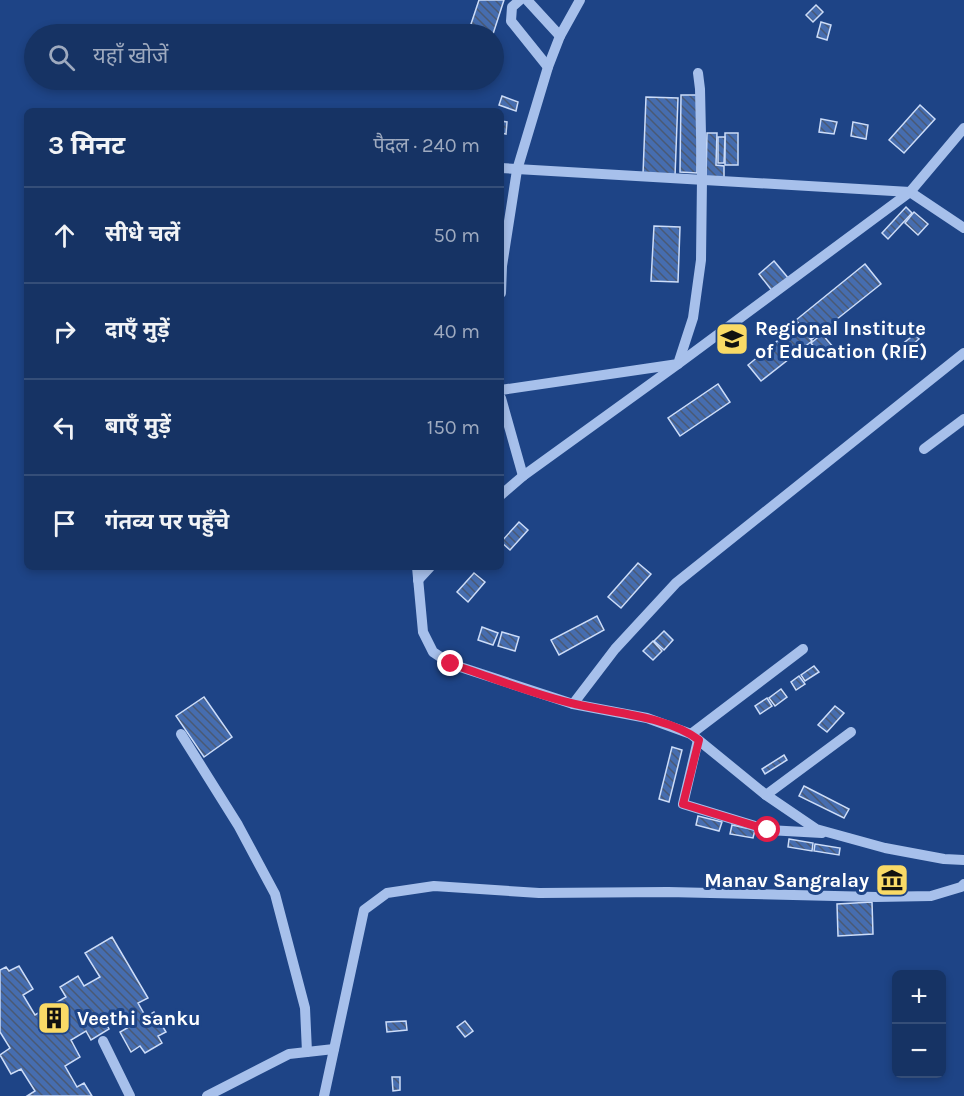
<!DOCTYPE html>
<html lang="hi">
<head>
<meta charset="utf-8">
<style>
	:root { --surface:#163364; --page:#1f3b6a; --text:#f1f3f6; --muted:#9eaabf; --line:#354e78 }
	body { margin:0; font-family:Karla,"Noto Sans Devanagari",sans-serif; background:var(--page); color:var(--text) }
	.controls { position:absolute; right:18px; bottom:18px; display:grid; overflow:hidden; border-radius:9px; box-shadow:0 3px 9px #0003 }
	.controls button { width:54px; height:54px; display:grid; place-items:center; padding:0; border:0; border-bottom:2px solid var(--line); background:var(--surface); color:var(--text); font:30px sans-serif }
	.stop { position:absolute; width:18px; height:18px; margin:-14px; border:4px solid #e11d48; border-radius:50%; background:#fff }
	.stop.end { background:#e11d48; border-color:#fff; box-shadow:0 2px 6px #0008 }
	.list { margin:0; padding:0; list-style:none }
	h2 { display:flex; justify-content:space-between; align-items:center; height:78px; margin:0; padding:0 24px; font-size:26px }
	h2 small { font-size:20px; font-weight:400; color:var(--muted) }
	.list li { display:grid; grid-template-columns:39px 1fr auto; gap:18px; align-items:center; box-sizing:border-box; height:96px; padding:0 24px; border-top:2px solid var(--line) }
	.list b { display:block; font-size:22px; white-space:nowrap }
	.list em { font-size:20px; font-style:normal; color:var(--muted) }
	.icon { flex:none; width:33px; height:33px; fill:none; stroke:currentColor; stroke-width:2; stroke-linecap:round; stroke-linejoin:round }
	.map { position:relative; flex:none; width:964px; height:1096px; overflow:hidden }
	.search { position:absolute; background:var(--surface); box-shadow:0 3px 9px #0003; left:24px; top:24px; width:480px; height:66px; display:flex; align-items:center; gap:15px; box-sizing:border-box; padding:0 21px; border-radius:33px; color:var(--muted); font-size:22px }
	.panel { position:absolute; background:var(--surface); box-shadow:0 3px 9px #0003; left:24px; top:108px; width:480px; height:462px; border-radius:9px }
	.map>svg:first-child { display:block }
	.building { fill:url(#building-back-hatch); stroke:#ccdcf8; stroke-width:1.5 }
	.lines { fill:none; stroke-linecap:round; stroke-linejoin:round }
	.minor { stroke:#a7c0eb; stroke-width:10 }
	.route { stroke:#e11d48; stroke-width:8 }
	.labels { text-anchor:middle; stroke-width:6; stroke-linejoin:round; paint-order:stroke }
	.poi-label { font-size:20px; font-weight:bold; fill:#fff; stroke:#1e4486; text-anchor:start }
</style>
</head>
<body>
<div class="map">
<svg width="964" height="1096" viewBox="0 0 964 1096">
	<defs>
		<pattern id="building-back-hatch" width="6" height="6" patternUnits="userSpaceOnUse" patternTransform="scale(1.5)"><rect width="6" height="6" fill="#466daf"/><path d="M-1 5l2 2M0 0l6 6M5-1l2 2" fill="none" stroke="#4a5974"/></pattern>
	</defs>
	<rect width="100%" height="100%" fill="#1e4486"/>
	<g class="building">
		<polygon points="479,0 504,0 493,34 470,27"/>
		<polygon points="816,5 823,12 813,22 806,15"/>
		<polygon points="821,22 831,25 827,40 817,37"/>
		<polygon points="681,95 698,95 697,173 680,172"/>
		<polygon points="502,96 518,102 516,111 499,105"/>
		<polygon points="646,97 678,98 675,176 643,174"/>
		<polygon points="920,105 935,119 904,153 889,140"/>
		<polygon points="821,119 837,122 834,134 819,132"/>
		<polygon points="501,121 507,122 506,134 501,133"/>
		<polygon points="853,122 868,125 866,139 851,136"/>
		<polygon points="707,133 717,133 716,165 724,166 724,178 706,177"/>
		<rect x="725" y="133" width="13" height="32"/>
		<polygon points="718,137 725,137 724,163 718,163"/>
		<polygon points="906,207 912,213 888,239 882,233"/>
		<polygon points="914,212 928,224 918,235 905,223"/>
		<polygon points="654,226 680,227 678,282 651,281"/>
		<polygon points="774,261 789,279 773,292 759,274"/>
		<polygon points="865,264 881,284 812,339 796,320"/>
		<polygon points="798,324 812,341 761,381 748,365"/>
		<polygon points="822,334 833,347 822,356 811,343"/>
		<polygon points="915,334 919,339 900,355 896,349"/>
		<polygon points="718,384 730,402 680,436 668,418"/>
		<polygon points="519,522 528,530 510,550 501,542"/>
		<polygon points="638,563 651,574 621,608 608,597"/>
		<polygon points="474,573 485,582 468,602 457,592"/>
		<polygon points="597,616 604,630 559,655 551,640"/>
		<polygon points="482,627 498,633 493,645 478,640"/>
		<polygon points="664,631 673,640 664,650 654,641"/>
		<polygon points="502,632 519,637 515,651 498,646"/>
		<polygon points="653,641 662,651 653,660 643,651"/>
		<polygon points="814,666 819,672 805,681 801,675"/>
		<polygon points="799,676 805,684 796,690 791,682"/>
		<polygon points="781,689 787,697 775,706 769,698"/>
		<polygon points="204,697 232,737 204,757 176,716"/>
		<polygon points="767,698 772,706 760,714 755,706"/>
		<polygon points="835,706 844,713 827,732 818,725"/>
		<polygon points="672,747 682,750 669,802 659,799"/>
		<polygon points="784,755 787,760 765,774 762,769"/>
		<polygon points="804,786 849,809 844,818 799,796"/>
		<polygon points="698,816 722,822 719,831 696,825"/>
		<polygon points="732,825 755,830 753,838 730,834"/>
		<polygon points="789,839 813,843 812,851 788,847"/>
		<polygon points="815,844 840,848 839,855 814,851"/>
		<polygon points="872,902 873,934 838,936 837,904"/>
		<polygon points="112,937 148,998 138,1003 146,1017 154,1012 166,1032 158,1036 162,1043 145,1053 140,1046 131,1052 120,1032 129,1027 120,1011 104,1020 109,1029 91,1040 86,1031 71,1040 80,1057 65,1066 77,1087 84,1083 92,1096 27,1096 35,1091 21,1069 11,1074 0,1055 10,1048 0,1032 0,970 6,967 9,971 19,966 33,989 23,995 35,1015 66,997 60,987 78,976 84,986 100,977 85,953"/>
		<polygon points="406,1021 407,1030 387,1032 386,1022"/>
		<polygon points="465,1021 473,1031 465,1037 457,1027"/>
		<polygon points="392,1077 400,1077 400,1090 393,1091"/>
	</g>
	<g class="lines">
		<g class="minor">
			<polyline points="520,0 512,7 511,21 548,67"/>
			<polyline points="527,0 560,36"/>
			<polyline points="501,168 910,192 964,228"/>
			<polyline points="501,293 502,266 517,170 548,67 560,36 580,0"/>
			<polyline points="501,390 678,364 693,318 701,260 702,179 700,89 698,73"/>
			<polyline points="501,398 523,476"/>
			<polyline points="924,449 964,419"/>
			<polyline points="501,495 523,476 678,364 910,192 964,128"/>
			<polyline points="417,567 423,632 433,652 451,664 573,704 647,718 691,734 766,795 816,829 885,848 944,859 964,860"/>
			<polyline points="418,580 430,567"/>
			<polyline points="573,704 615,649 676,583 964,353"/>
			<polyline points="181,734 238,825 275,894 305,1008 307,1052"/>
			<polyline points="691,734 803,649"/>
			<polyline points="698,740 683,804 768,830 822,833"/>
			<polyline points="766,795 851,732"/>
			<polyline points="103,1041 130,1096"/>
			<polyline points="207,1096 289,1054 334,1049"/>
			<polyline points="324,1096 364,910 387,893 434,886 539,893 668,892 876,897 931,896 961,887 964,884"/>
		</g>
	</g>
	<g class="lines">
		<path class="route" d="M451,664C491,677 534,695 575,704C612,713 668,716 699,740L683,804L768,830"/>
	</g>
	<defs>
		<symbol id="university-square" viewBox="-11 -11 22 22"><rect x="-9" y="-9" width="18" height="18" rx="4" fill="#f9da66" stroke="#1e4486"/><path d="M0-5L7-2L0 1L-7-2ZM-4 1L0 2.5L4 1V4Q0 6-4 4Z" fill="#111"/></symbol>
		<symbol id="museum-square" viewBox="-11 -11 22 22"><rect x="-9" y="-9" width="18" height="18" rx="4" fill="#f9da66" stroke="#1e4486"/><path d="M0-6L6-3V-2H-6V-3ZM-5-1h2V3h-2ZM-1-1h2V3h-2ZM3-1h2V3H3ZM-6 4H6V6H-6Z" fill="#111"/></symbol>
		<symbol id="building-square" viewBox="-11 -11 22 22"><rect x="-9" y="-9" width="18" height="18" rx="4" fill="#f9da66" stroke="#1e4486"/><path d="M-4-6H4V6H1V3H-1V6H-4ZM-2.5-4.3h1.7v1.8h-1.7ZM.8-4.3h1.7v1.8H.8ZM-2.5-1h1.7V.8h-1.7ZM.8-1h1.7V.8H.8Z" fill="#111"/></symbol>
	</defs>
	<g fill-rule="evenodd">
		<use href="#university-square" x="713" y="320" width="38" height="38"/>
		<use href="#museum-square" x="873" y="861" width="38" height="38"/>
		<use href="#building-square" x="35" y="999" width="38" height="38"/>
	</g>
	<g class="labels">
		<g class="poi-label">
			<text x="755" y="335">Regional Institute<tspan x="755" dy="23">of Education (RIE)</tspan></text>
			<text x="869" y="887" text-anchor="end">Manav Sangralay</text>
			<text x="77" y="1025">Veethi sanku</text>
		</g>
	</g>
</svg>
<div class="controls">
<button>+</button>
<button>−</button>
</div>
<div class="stop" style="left:768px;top:830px"></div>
<div class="stop end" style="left:451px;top:664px"></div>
<div class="search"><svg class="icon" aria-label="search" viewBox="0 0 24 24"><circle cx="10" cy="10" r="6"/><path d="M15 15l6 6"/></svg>यहाँ खोजें</div>
<section class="panel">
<h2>3 मिनट<small>पैदल · 240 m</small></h2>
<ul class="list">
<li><svg class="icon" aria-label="ahead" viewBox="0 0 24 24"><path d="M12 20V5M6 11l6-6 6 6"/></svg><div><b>सीधे चलें</b></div><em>50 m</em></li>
<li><svg class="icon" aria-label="right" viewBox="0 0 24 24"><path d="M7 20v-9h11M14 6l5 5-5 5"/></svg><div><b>दाएँ मुड़ें</b></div><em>40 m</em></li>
<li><svg class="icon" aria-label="left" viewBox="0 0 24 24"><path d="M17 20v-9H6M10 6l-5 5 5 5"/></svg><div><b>बाएँ मुड़ें</b></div><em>150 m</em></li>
<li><svg class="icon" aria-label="arrive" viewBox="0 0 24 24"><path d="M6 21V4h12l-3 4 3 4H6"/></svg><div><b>गंतव्य पर पहुँचे</b></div></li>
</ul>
</section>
</div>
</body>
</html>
